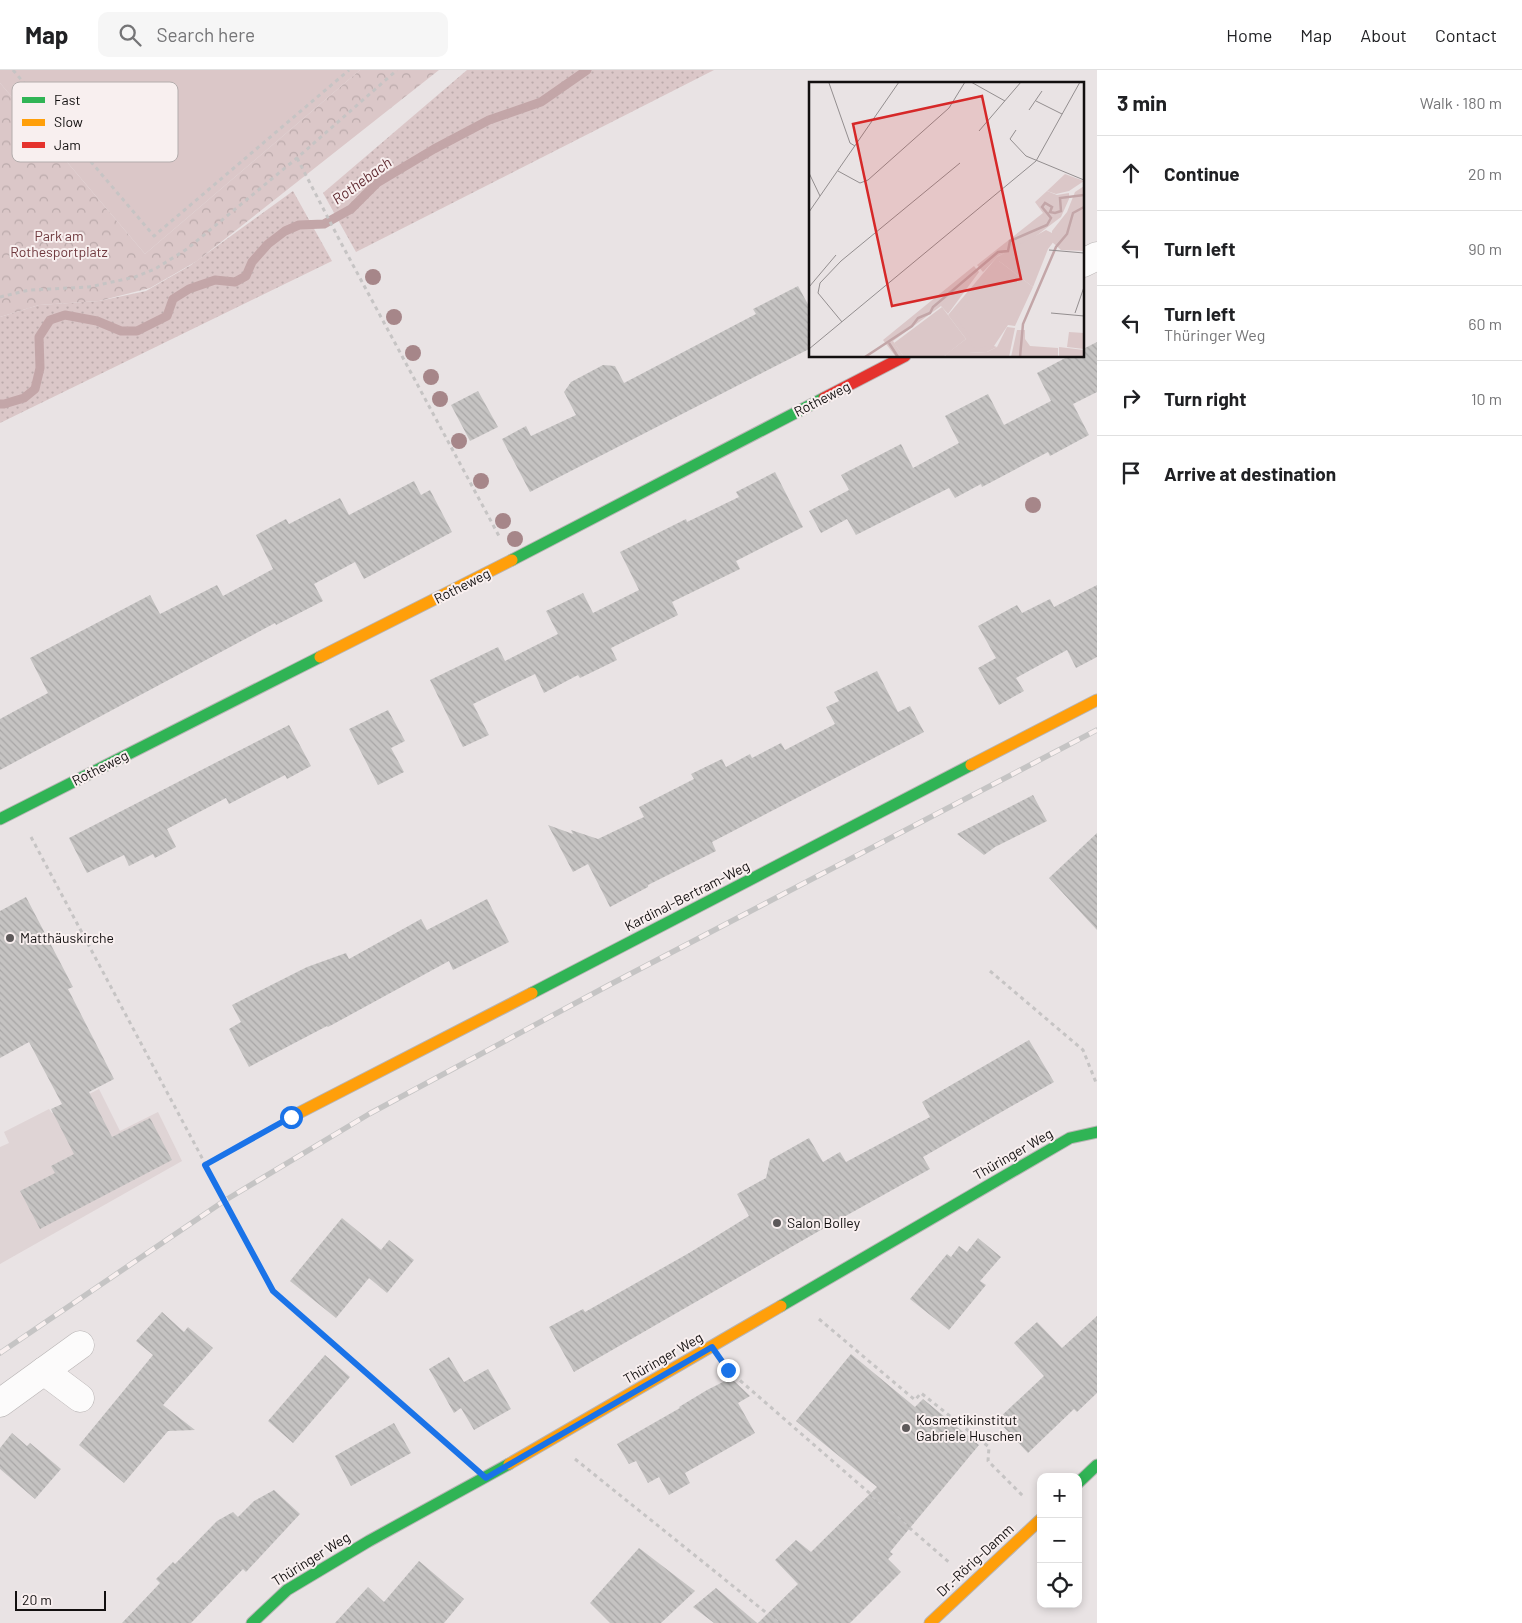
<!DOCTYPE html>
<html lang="en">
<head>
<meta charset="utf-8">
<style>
	:root { --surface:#fff; --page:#f6f6f6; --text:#202124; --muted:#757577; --line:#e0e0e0 }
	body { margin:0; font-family:Barlow,sans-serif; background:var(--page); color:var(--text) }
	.controls { position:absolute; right:15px; bottom:15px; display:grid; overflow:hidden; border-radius:10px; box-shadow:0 2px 8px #0003 }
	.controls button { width:45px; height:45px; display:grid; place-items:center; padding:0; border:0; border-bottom:1px solid var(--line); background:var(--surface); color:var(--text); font:25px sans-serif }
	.scale { position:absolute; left:15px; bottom:12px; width:91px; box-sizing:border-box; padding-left:5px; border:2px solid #120f0f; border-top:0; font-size:14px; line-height:18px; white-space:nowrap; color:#120f0f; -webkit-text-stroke:4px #f8efef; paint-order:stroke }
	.stop { position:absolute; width:15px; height:15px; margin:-11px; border:4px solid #1a73e8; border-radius:50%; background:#fff }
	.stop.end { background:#1a73e8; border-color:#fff; box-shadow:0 1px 5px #0008 }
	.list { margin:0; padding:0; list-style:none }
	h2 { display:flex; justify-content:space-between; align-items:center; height:65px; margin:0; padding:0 20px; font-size:21px }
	h2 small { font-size:16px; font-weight:400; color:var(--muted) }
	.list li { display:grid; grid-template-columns:32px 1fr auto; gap:15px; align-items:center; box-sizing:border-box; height:75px; padding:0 20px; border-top:1px solid var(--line) }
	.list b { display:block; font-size:19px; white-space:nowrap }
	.list p { margin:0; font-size:16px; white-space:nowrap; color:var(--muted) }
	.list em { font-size:16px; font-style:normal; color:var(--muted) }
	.icon { flex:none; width:28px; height:28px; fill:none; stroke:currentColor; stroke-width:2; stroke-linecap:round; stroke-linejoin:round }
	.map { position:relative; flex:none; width:1097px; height:1553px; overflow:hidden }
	header { display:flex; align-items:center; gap:30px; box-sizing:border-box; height:70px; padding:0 25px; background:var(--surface); border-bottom:1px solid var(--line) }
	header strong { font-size:24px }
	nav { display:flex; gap:28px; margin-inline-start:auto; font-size:18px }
	.search { width:350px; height:45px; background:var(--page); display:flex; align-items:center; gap:12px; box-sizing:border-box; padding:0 18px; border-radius:10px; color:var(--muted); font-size:19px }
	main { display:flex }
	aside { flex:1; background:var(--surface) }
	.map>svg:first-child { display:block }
	.built { fill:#dfd4d5 }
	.grass { fill:url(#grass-dots) }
	.forest { fill:url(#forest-crowns) }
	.garden { fill:#dbc7c8 }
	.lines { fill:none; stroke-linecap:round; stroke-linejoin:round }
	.stream { stroke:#c3a6a8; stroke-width:9 }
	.building { fill:url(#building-back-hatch) }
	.street-casing { stroke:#b8b4b4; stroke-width:29 }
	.fast-casing { stroke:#b8b4b4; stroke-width:13 }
	.slow-casing { stroke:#b8b4b4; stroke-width:13 }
	.jam-casing { stroke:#b8b4b4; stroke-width:13 }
	.path { stroke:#c6c4c4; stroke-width:3; stroke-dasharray:4 4; stroke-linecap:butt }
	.street { stroke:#fcfbfb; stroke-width:28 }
	.fast { stroke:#30b455; stroke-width:11 }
	.slow { stroke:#ff9f0a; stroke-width:11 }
	.jam { stroke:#e5322d; stroke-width:11 }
	.rail-casing { stroke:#c5c4c4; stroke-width:5.5 }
	.rail { stroke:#f8efef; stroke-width:4; stroke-dasharray:11; stroke-linecap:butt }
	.tree { fill:#a68689 }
	.route { stroke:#1a73e8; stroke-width:6 }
	.poi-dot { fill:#5d595a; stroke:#f8efef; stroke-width:2 }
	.labels { text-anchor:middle; stroke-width:4; stroke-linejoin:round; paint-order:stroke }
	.park-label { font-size:14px; fill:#6f393e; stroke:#f8efef }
	.street-label { font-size:14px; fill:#120f0f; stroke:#f8efef }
	.poi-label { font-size:14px; fill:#120f0f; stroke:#f8efef; text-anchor:start }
	.water-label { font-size:15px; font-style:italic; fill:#602b31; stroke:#f8efef }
	.inset-river { fill:none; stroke:#c3a6a8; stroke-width:2.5 }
	.inset-road { fill:none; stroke:#938e8f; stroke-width:1 }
	.view { fill:#d62828; fill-opacity:0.15; stroke:#d62828; stroke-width:2.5 }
	.inset-edge { fill:none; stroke:#120f0f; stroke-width:2.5 }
	.key { fill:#f8efef; stroke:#b3acac; stroke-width:1 }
	.key-label { font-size:14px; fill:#120f0f }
</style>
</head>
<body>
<header>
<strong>Map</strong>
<div class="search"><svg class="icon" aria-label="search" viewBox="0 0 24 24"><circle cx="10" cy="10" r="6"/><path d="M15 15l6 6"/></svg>Search here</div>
<nav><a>Home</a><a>Map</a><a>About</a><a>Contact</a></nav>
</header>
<main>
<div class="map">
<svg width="1097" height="1553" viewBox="0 0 1097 1553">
	<defs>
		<pattern id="grass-dots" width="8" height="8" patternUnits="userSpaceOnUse" patternTransform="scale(1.25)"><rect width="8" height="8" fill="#dbc7c8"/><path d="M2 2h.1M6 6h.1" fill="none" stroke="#bbaaab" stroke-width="1.8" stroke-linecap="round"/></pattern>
		<pattern id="forest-crowns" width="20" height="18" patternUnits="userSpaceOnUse" patternTransform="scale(1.25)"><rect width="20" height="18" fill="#dbc7c8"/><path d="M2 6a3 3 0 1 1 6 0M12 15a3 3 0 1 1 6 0" fill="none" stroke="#bbaaab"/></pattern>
		<pattern id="building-back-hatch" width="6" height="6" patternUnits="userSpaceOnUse" patternTransform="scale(1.25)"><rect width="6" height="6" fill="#c5c3c2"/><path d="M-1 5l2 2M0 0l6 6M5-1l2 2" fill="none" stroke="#a8a6a6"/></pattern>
	</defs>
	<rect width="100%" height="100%" fill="#e9e3e4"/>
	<polygon class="built" points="99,1019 120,1061 158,1042 182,1091 0,1194 0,1077 9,1073 4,1062 49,1039 52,1043"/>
	<g class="grass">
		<polygon points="467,0 714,0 356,182 323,123"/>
		<polygon points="293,121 332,191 0,353 0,247 39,235 99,231 146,221 191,195"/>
	</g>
	<polygon class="forest" points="360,0 439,0 197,191 150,218 99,231 39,235 0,247 0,13 145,184"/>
	<polygon class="garden" points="0,0 360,0 145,184 0,13"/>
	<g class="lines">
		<polyline class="stream" points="0,334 4,334 24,328 35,319 40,298 39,267 50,250 65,245 97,251 121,261 137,261 167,246 173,229 189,219 215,210 235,212 246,206 252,192 268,174 285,161 299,155 324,154 351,139 377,113 434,79 489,50 541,32 587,0"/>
	</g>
	<g class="building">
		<polygon points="798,216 811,240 811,278 530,422 502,369 526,356 531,366 576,345 564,322 571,312 603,295 615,296 624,313 756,244 753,239"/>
		<polygon points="1097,272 1097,322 1073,334 1089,365 1050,386 1048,382 982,417 981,414 955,428 949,418 856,465 847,449 821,463 809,441 849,420 841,405 901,374 913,398 959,373 945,346 988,324 1004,355 1051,331 1037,303 1069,286 1083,286 1083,279"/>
		<polygon points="478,321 498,357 470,371 451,335"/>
		<polygon points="775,402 803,457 736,491 740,499 672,532 678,545 611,578 617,590 580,608 578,605 544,623 535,604 473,634 489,665 463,677 430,610 498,577 505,591 558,564 546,541 583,523 593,543 639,520 620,482 686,449 687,452 739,427 736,422"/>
		<polygon points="414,411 421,425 430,420 452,462 364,509 355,492 314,514 323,531 276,555 275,553 0,700 0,649 48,623 30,588 150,525 160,544 217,515 223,526 273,499 256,465 286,449 289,454 340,428 349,445"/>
		<polygon points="1097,515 1097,587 1076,598 1067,580 1016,608 1024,621 999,635 978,598 996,588 978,556 1017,535 1022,543 1050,529 1054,537"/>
		<polygon points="877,601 898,642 910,636 924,662 712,772 716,781 648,815 648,817 610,837 588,794 573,802 548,755 573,764 571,760 598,769 644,747 639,737 694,709 691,704 722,689 726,697 750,684 752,688 781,673 785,680 835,654 826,637 839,631 834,622"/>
		<polygon points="388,640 405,671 391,678 404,702 378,715 349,659"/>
		<polygon points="289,655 311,696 287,709 285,705 229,734 226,728 167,759 176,777 155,788 153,784 129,796 124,785 87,803 69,768"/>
		<polygon points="1033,725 1047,751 995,777 984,785 957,764"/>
		<polygon points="1097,763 1097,860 1049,808"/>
		<polygon points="26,827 73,917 68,919 114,1009 89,1022 112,1067 150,1048 172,1090 40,1159 20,1121 55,1103 51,1096 74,1084 51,1039 62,1034 29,972 0,988 0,841"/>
		<polygon points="487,829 509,872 453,900 449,891 328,957 327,956 249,997 229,959 241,952 232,935 307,897 346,883 349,889 421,849 427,860"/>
		<polygon points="1029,970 1054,1012 923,1087 930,1099 833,1153 574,1302 549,1257 583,1239 585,1242 689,1183 749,1146 737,1124 766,1108 770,1090 809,1068 823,1092 840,1082 846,1092 930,1047 922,1032"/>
		<polygon points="342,1148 381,1180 389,1170 414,1190 387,1223 369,1208 336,1248 290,1211"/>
		<polygon points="978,1168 1001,1187 980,1211 986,1215 949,1260 910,1229 947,1184 951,1187 959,1176 967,1182"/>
		<polygon points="162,1242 184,1262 188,1257 213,1278 163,1335 195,1360 168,1361 124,1413 79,1375 153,1285 136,1271"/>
		<polygon points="1097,1246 1097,1323 1077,1342 1074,1339 1028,1383 997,1350 1044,1306 1014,1273 1037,1252 1062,1278"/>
		<polygon points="851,1284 915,1337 923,1329 979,1375 890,1482 893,1484 888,1489 901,1502 850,1553 758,1553 798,1514 775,1490 796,1470 811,1482 877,1417 796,1351"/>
		<polygon points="325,1285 350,1307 293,1373 268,1351"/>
		<polygon points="449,1287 464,1312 488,1299 511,1339 474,1360 461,1338 454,1343 429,1299"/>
		<polygon points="731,1308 750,1326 738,1333 755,1363 685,1403 690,1413 669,1425 659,1407 648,1413 636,1391 629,1394 617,1374 680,1338 679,1337 707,1320"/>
		<polygon points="394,1353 411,1383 351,1416 335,1386"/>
		<polygon points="12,1363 27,1376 30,1373 61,1399 35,1429 0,1399 0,1378"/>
		<polygon points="274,1420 300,1444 246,1502 243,1499 191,1553 122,1553 160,1513 156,1509 173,1492 175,1494 217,1451 233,1442 238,1447 254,1431"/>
		<polygon points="639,1478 695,1521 661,1553 610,1553 590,1533"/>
		<polygon points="419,1491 464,1529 444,1553 335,1553 368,1517 384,1532"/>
		<polygon points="716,1518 757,1553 714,1553 693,1537"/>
	</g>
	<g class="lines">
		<defs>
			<g id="street">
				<polyline points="1083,193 1097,186"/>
				<polyline points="44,1301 80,1328"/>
				<polyline points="0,1333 80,1275"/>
			</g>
			<g id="fast">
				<polyline points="512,490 824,328"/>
				<polyline points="0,749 320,587"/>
				<polyline points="532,923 971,695"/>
				<polyline points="781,1236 1070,1068 1097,1062"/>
				<polyline points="1078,1413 1097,1395"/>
				<polyline points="252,1553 287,1520 369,1471 509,1394"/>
			</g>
			<g id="slow">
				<polyline points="320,587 512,490"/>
				<polyline points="971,695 1097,630"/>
				<polyline points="291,1047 532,923"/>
				<polyline points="509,1394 781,1236"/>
				<polyline points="930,1553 1041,1449"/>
			</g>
			<polyline id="jam" points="824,328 905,286"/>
		</defs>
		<use href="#street" class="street-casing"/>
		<use href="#fast" class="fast-casing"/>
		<use href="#slow" class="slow-casing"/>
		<use href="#jam" class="jam-casing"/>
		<g class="path">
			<polyline points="13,0 154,166 349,0"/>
			<polyline points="297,88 340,171 499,466"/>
			<polyline points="0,227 29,220 89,217 135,207 155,199 187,179 297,88 397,0"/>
			<polyline points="31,767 273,1221 462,1387"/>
			<polyline points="990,901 1083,980 1097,1015"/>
			<polyline points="205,1095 266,1062"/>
			<polyline points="819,1249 915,1330 921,1323 989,1377 988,1391 1023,1426"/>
			<polyline points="728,1300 951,1494"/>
			<polyline points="575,1389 779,1553"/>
		</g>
		<use href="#street" class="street"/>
		<use href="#fast" class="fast"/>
		<use href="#slow" class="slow"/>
		<use href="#jam" class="jam"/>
		<defs>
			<polyline id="rail" points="0,1283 224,1131 369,1044 611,914 1097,660"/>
		</defs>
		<use href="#rail" class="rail-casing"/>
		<use href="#rail" class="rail"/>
	</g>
	<g class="tree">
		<circle cx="373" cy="207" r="8"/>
		<circle cx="394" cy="247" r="8"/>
		<circle cx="413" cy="283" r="8"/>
		<circle cx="431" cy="307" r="8"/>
		<circle cx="440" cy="329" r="8"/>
		<circle cx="459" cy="371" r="8"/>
		<circle cx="481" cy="411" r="8"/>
		<circle cx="1033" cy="435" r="8"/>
		<circle cx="503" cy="451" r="8"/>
		<circle cx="515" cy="469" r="8"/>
	</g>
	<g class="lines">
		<polyline class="route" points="291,1047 205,1095 273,1221 486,1408 712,1277 728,1300"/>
	</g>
	<g class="poi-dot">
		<circle cx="10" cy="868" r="5"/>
		<circle cx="777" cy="1153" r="5"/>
		<circle cx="906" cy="1358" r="5"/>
	</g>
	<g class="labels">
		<g class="park-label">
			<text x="59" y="171">Park am<tspan x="59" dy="16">Rothesportplatz</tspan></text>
		</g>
		<g class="street-label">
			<text transform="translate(822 329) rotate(-27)" y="5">Rotheweg</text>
			<text transform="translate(462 516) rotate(-27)" y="5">Rotheweg</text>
			<text transform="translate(100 698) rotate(-27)" y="5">Rotheweg</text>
			<text transform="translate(687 826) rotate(-27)" y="5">Kardinal-Bertram-Weg</text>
			<text transform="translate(1013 1084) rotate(-30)" y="5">Thüringer Weg</text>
			<text transform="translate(663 1288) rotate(-30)" y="5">Thüringer Weg</text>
			<text transform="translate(311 1489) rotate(-32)" y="5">Thüringer Weg</text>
			<text transform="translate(975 1490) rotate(-43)" y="5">Dr.-Rörig-Damm</text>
		</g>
		<g class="poi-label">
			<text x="20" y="873">Matthäuskirche</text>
			<text x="787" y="1158">Salon Bolley</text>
			<text x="916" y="1355">Kosmetikinstitut<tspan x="916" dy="16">Gabriele Huschen</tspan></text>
		</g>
		<g class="water-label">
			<text transform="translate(362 111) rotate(-36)" y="5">Rothebach</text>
		</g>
	</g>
	<g transform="translate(809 12)">
		<rect width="275" height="275" fill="#e9e3e4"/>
		<path d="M275,104V169L252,168L243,160V149L258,130L266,110ZM238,109L248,113L260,111V117L252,135L215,163L189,174L174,190L168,183L234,131L226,120ZM165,184L170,190L139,232L132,224L84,259L95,275H87L74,258ZM198,245L206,246L200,275H158V271L178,270L188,265ZM208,248H216V257L221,264L249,266V275H202ZM250,265L275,268V275H250Z" fill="#dbc7c8"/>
		<path d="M256,92L275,99L260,109L247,112L238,109ZM237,148L249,154L239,167L224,205L190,179L185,264L188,265L178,270L159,271V275H138L136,273L157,257L139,233L188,175ZM260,250L275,251V267L258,265Z" fill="#dbc7c8"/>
		<path d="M190,179L224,205L206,244L199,243L185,264L163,266L162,257L147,235ZM133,225L157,257L134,275H95L85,261Z" fill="#dbc7c8"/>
		<path class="inset-river" d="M80,261L89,275M56,275L103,244L109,236L121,231L124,225L189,170L199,169L201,159L238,143L242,136L233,125L236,121L243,125L241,130L246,131L252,129L251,116L275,113M211,275L214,242L247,165L258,152L264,131L275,125"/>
		<path class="inset-road" d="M162,0L196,19M20,1L41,61L46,64M227,19L253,32M220,28L233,9M207,48L201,57L217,74L275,98M170,49L212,0M29,89L51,101L59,98L140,26L156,0M0,91L11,114M0,130L90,0M240,168L275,171M0,205L27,173M242,231L275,234M266,231L275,205M33,240L9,211L11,201L32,179L151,81M0,267L227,79L271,0"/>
		<path class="view" d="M173,14L212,197L83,224L44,42Z"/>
		<rect width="275" height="275" class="inset-edge"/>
	</g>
	<rect x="12" y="12" width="166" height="80" rx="8" class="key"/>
	<rect x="22" y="27" width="23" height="6" fill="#30b455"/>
	<rect x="22" y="49" width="23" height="7" fill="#ff9f0a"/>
	<rect x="22" y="72" width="23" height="6" fill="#e5322d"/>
	<g class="key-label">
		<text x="54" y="35">Fast</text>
		<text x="54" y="57">Slow</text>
		<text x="54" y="80">Jam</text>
	</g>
</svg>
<div class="controls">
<button>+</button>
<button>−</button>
<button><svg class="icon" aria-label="locate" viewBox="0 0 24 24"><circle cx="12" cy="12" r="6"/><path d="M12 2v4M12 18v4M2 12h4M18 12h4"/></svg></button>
</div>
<div class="scale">20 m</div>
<div class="stop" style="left:291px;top:1047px"></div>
<div class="stop end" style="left:728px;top:1300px"></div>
</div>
<aside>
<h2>3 min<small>Walk · 180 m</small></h2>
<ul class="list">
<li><svg class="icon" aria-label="ahead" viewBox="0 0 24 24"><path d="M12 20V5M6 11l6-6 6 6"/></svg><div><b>Continue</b></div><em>20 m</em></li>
<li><svg class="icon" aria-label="left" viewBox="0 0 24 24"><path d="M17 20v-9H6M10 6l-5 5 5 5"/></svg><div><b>Turn left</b></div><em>90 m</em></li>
<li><svg class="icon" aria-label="left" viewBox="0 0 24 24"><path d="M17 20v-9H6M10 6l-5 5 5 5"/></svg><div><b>Turn left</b><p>Thüringer Weg</p></div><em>60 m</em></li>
<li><svg class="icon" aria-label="right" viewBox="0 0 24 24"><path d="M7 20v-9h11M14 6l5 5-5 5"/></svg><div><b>Turn right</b></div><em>10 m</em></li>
<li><svg class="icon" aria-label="arrive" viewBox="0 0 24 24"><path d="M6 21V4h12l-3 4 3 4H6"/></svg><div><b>Arrive at destination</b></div></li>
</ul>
</aside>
</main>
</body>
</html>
